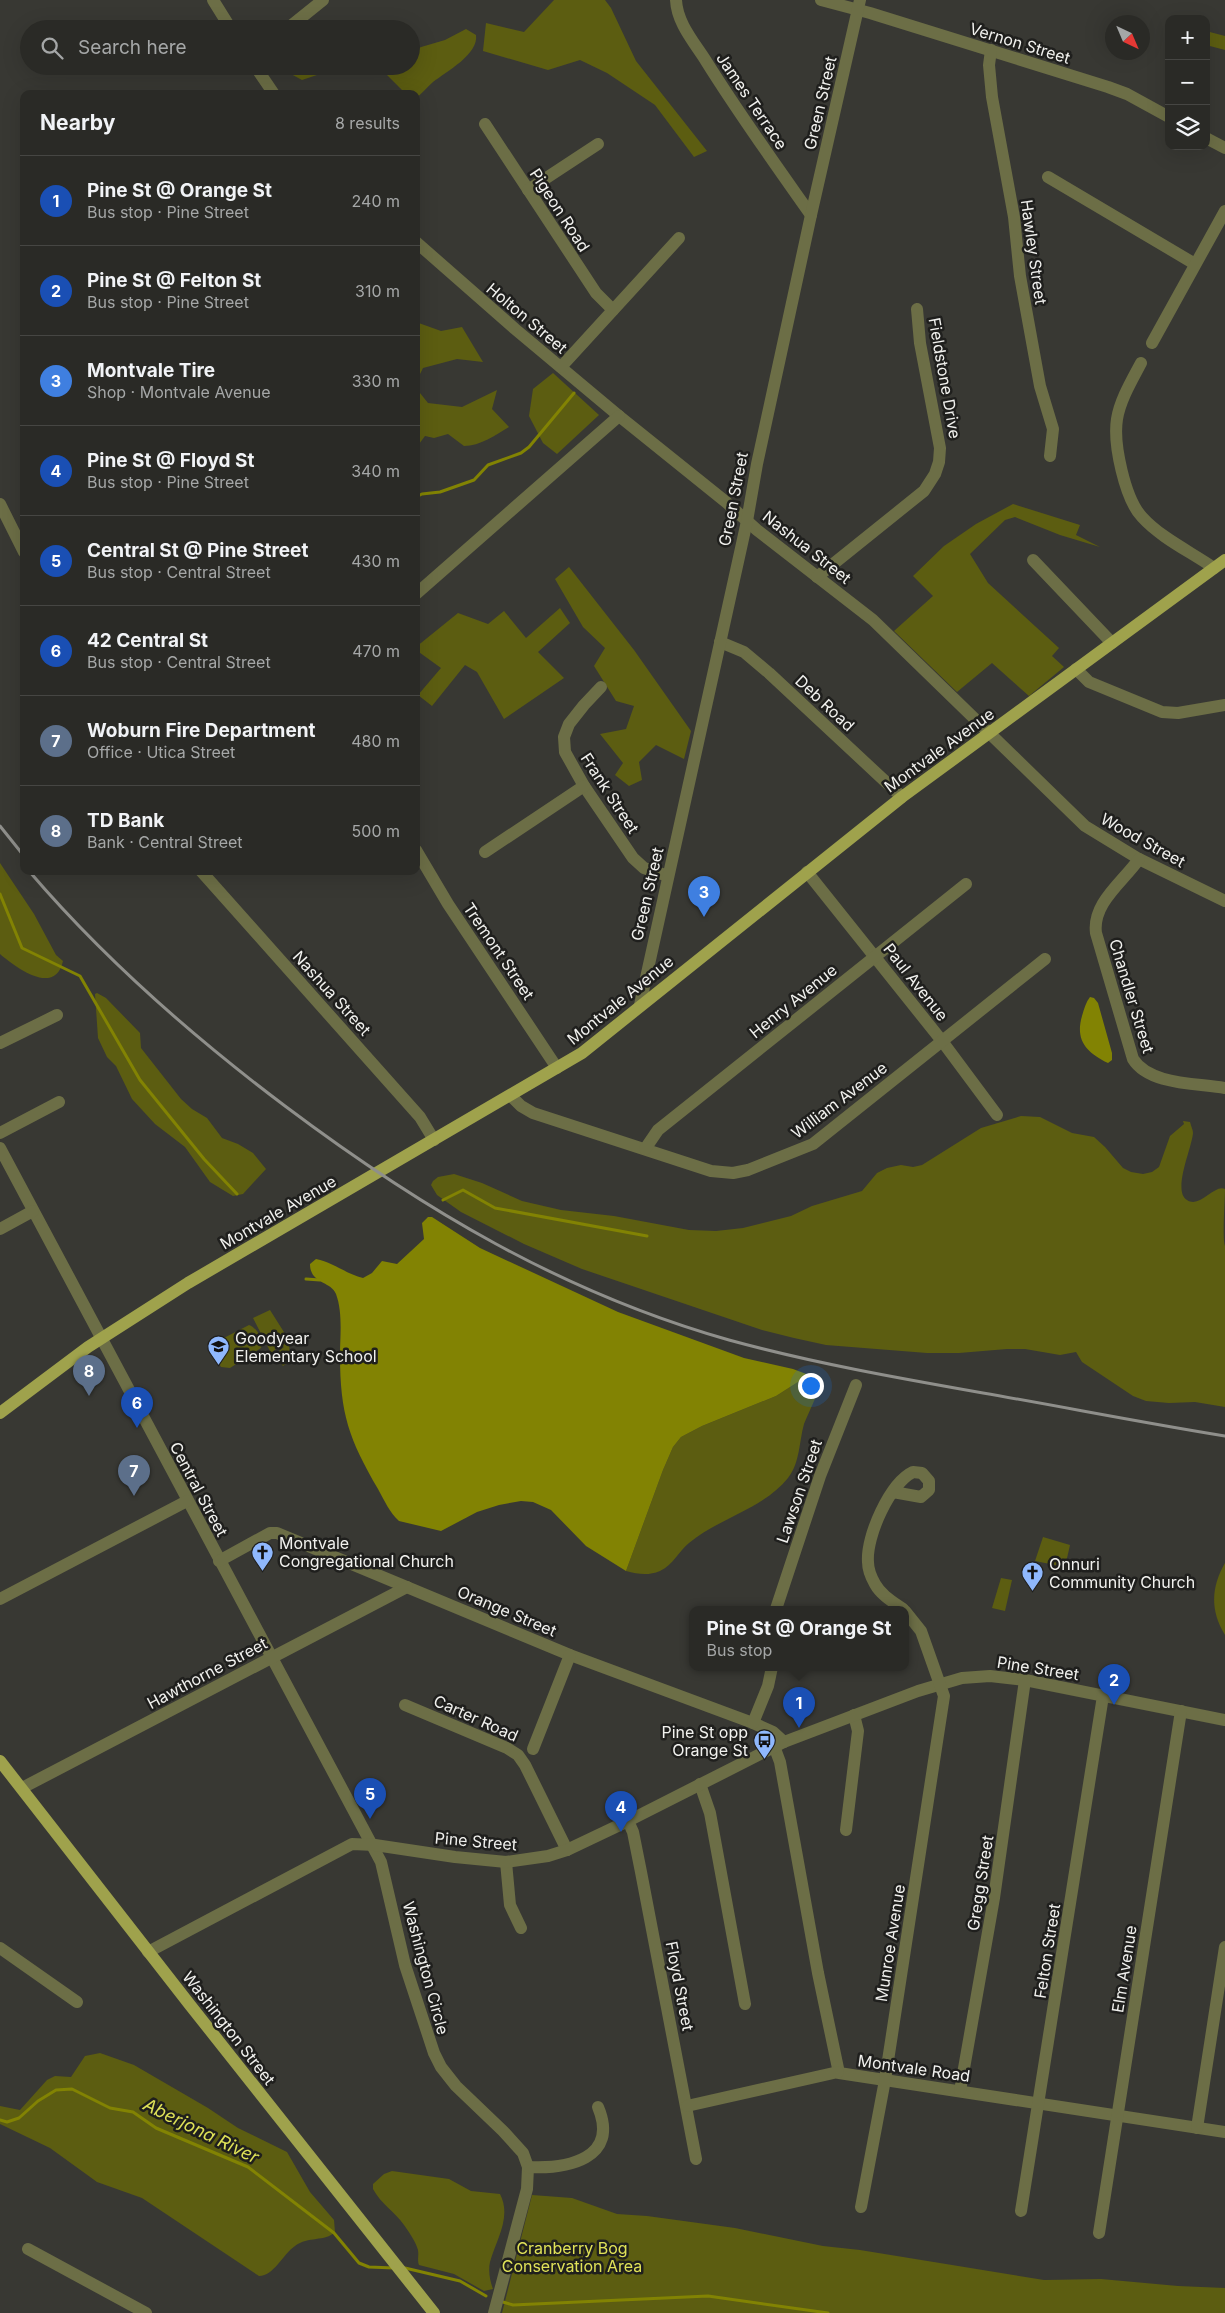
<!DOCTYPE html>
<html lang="en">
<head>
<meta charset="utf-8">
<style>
	:root { --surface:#2a2a26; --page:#32322e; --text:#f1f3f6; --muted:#a5a7a7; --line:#464643; --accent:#8fb8fd }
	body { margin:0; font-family:Inter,sans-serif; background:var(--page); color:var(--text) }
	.controls { position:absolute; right:15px; top:15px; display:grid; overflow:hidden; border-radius:10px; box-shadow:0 5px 20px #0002 }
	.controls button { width:45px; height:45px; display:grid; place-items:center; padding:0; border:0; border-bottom:1px solid var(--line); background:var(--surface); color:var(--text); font:25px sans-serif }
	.compass { position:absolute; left:1105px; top:15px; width:45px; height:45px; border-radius:50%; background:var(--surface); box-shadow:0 5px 20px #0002; rotate:136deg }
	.you { position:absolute; left:810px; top:1385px; width:18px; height:18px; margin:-12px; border:4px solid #fff; border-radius:50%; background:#1a73e8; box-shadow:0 0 0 8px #1a73e833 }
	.badge { display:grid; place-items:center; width:32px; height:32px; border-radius:50%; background:var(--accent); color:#fff; font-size:16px; font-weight:700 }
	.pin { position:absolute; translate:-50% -41px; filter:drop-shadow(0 1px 2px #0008) }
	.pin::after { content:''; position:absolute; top:26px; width:18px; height:15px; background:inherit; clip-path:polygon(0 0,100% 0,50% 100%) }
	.popup { position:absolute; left:689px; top:1606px; width:220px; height:65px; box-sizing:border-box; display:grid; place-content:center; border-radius:10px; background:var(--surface); filter:drop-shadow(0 1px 4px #0005); font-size:16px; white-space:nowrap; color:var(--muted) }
	.popup b { font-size:19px; color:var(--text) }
	.popup::after { content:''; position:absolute; left:50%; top:100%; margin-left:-10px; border:10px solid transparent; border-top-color:var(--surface) }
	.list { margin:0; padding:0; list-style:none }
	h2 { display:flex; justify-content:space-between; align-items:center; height:65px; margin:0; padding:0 20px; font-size:21px }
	h2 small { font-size:16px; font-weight:400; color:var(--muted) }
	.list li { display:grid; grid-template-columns:32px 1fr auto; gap:15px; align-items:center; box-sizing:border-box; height:90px; padding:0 20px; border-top:1px solid var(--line) }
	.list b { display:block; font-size:19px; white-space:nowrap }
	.list p { margin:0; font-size:16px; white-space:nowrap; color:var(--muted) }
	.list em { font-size:16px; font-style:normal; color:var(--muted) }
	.icon { flex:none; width:28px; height:28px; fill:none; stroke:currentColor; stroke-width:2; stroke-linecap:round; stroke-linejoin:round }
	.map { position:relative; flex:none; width:1225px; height:2313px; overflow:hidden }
	.search { position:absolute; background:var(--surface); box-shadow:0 5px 20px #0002; left:20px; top:20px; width:400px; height:55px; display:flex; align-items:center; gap:12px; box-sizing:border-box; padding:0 18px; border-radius:28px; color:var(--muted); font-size:19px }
	.panel { position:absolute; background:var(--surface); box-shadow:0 5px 20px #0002; left:20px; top:90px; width:400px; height:785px; border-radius:10px }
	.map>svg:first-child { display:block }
	.green { fill:#5c5d11 }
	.water { fill:#828303 }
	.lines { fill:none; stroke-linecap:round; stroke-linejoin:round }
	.stream { stroke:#828303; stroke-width:3 }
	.minor { stroke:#6c6e46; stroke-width:12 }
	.major { stroke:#9fa24c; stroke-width:12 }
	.rail { stroke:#8f8f8b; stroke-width:3 }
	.labels { text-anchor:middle; stroke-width:5; stroke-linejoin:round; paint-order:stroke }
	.street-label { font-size:16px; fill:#f1f1ee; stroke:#1f1f1d }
	.poi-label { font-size:16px; fill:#f1f1ee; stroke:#1f1f1d; text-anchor:start }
	.park-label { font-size:16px; fill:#e0e258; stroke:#1f1f1d }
	.water-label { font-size:18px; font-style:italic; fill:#dee157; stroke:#1f1f1d }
</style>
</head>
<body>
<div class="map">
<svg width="1225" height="2313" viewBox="0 0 1225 2313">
	<rect width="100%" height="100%" fill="#383833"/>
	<g class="green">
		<polygon points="554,0 605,0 611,8 636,61 707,151 694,157 655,105 607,73 580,60 548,70 483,51 486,23 524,32"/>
		<path d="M466,29L476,35C479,54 446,72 433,82C427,87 423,93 416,98V94H406L386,74L371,66H411V50L445,40Z"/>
		<polygon points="1206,31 1225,36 1225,50 1206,45"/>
		<polygon points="287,66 344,66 302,80 291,74"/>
		<polygon points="416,322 441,331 462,327 483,362 457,359 423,368 416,382"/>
		<polygon points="553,373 599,415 557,454 543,443 529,416 533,389"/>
		<path d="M416,388L428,403L462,407L497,390L492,409L509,427C496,435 480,446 464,446L448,434L434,438L425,436L416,448Z"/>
		<polygon points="1013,504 1080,525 1076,535 1100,547 1060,535 1015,517 1005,520 970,554 988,583 1059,648 1052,656 1064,667 1029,696 992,663 957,692 894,631 933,596 913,576 944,546 976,524"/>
		<polygon points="569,567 634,650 691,731 684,759 656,745 639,762 642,780 629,786 615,775 623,763 600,734 626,729 634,706 616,701 594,666 605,648 583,627 555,579"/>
		<polygon points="560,608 570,623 538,652 564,678 504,719 477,672 465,665 432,706 418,695 441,668 416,650 416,647 458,613 488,624 504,611 526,638"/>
		<path d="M0,863L34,914L56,955L63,961C55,997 15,967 0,954Z"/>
		<polygon points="97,993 106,998 140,1033 141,1048 181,1099 192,1109 207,1118 222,1138 238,1144 253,1153 266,1169 243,1194 233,1196 210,1182 185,1147 155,1124 132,1099 116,1066 107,1057 98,1038 95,994"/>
		<path d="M1021,1116L1040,1117L1072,1133L1094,1137L1105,1147L1123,1168L1131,1172L1143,1174L1152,1172L1159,1167L1170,1136L1184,1124L1183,1121L1190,1122C1191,1126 1193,1130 1193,1133C1192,1148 1172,1191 1187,1200C1200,1209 1214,1184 1225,1189C1225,1201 1222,1238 1225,1246V1407L1195,1402L1169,1403L1146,1401L1133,1396L1082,1362L1076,1352L1060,1355L1025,1349H1007L959,1353H927L826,1345L794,1338L762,1330L582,1269L524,1244L461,1212L437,1195L431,1185L433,1181L438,1177L454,1174L482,1183L522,1201L561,1210L614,1216L689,1230L716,1231L743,1228L791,1216L812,1206L862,1191L877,1173L887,1168L901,1165L913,1167L922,1165L981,1128Z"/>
		<polygon points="270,1310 289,1340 290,1361 283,1366 274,1355 284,1347 281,1345 271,1353 253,1318"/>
		<path d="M249,1325C257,1328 264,1340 261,1348L230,1368L221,1367L212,1352L214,1343Z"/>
		<path d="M809,1375L822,1378C818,1395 810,1409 804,1424C799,1442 800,1463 788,1478C763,1509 719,1518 689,1543C678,1552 674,1564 660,1571C648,1576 638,1574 626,1571L663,1470L673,1447L681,1437L702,1426L776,1396Z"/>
		<polygon points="1043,1537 1070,1545 1065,1567 1035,1561"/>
		<path d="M1225,1563V1635C1210,1611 1211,1587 1225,1563Z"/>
		<polygon points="1001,1578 1012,1580 1005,1611 992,1608"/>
		<path d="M100,2053L134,2065L208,2108L238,2128L287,2152L310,2192L334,2220L335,2232C325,2242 308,2236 295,2246C283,2254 274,2276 259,2276L142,2198L97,2182L50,2148L0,2124V2106L20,2110L47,2080L55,2076L71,2077L85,2056Z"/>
		<path d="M392,2171L449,2179L471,2191L500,2194C512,2217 496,2240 490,2262C488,2271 490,2281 493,2289L484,2291L454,2274L419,2265C417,2260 419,2256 418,2250C416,2242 409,2232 404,2225C395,2212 381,2204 373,2189V2184L384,2174Z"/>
		<polygon points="532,2195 572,2198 617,2214 647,2216 735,2228 823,2246 860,2250 1044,2280 1101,2279 1178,2286 1225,2288 1225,2313 502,2313"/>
	</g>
	<g class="water">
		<path d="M1090,997L1094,998L1098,1003L1112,1053V1060L1108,1063C1086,1052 1075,1040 1082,1016C1084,1009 1086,1002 1090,997Z"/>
		<path d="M428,1217H432L480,1248L618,1312L744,1358L793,1369L809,1375L776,1396L702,1426L681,1437L673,1447L663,1470L626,1571L586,1546L551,1510L533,1502L521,1501L499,1505L477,1512L441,1531L399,1521C390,1513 384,1500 378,1489C349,1439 340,1414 340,1355C340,1336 343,1313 336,1294C331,1281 310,1284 310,1264L316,1259C333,1262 346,1274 363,1278L372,1273L382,1261L397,1264L424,1239L422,1223Z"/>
	</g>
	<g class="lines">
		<g class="stream">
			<polyline points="416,497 422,494 440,492 474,480 488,465 521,453 529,447 574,393"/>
			<polyline points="0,894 22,948 80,976 140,1080 204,1159 237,1194"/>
			<polyline points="443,1200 463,1190 495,1208 647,1236"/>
			<polyline points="306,1279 320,1280"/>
			<polyline points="0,2120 7,2122 19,2118 38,2101 56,2090 72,2089 110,2108 133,2112 156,2128 248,2167 334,2233 359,2263 369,2267 394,2268"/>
			<polyline points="405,2268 460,2281 486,2296"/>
			<polyline points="503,2302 513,2305 708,2296 828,2313"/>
		</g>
		<g class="minor">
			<polyline points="213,0 231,29"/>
			<path d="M676,0C677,23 694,42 706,61C739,114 775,164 811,215"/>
			<polyline points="821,0 870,13 1108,87 1127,94 1169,117"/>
			<polyline points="287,29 323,0"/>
			<polyline points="991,50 989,65 992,97 1014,217 1020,276 1040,386 1053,429 1050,456"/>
			<polyline points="255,66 274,94"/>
			<polyline points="485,124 596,293 613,310"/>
			<polyline points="1206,138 1225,148"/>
			<polyline points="1048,177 1195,264"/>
			<polyline points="528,190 598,144"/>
			<polyline points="416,242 515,329 619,416 726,502 757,530 873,620 1085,826 1139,859 1225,901"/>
			<polyline points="1152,343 1225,211"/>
			<path d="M1141,363C1132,380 1120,400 1117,419C1113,444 1125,499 1142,517C1161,538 1191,552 1214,568"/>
			<polyline points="561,367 679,238"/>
			<polyline points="0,504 24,552"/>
			<polyline points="1033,560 1112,643"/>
			<polyline points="817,577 924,491 935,474 939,462 940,448 920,343 917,309"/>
			<polyline points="416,594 619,416"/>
			<polyline points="720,642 744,652 769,673 902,797"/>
			<polyline points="1076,669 1089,682 1162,712 1178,713 1225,705"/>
			<polyline points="601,687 584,705 569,724 564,737 565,752 584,786 633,858 644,868 668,876"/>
			<polyline points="416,850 448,904 557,1068"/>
			<polyline points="485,852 584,786"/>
			<path d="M1139,859C1123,882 1092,903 1096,933L1133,1059C1149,1085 1197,1083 1225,1088"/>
			<polyline points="201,871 420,1117 434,1140"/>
			<polyline points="807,872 942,1041 997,1115"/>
			<polyline points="640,1005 747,521 757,464 811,215 860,0"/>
			<polyline points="0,1043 57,1015"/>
			<polyline points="511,1096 521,1106 533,1113 711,1171 733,1173 748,1170 813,1144 1045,959"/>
			<polyline points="0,1133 59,1102"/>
			<polyline points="0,1148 381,1862 405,1965 434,2053 441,2067 456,2086 503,2131 523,2153 528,2167 527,2189 494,2313"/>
			<polyline points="645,1149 658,1130 966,884"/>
			<polyline points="0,1229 33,1211"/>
			<path d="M893,1492L921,1497L929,1490V1481L922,1473L913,1472C890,1483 866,1536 868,1562C868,1569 871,1577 875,1584C881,1595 893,1602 903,1609"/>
			<polyline points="219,1561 270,1533 277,1533 570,1655 753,1723 773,1732 784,1742"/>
			<polyline points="0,1599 187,1501"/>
			<polyline points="776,1609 820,1476 856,1385"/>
			<polyline points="405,1705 507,1748 518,1755 525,1765 567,1850"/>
			<polyline points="753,1723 768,1686 772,1667"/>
			<polyline points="774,1746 780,1762 818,1973 839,2073 1225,2132"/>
			<polyline points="533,1749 570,1655"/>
			<polyline points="700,1784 710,1813 745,2004"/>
			<polyline points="22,1788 407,1587"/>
			<polyline points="628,1821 633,1832 641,1872 696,2159"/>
			<polyline points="846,1830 858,1731 854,1715"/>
			<polyline points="506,1862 510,1905 521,1928"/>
			<polyline points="0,1948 77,2002"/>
			<polyline points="148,1952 352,1844 375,1845 455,1857 506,1862 548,1856 567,1850 628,1821 784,1742 918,1691 962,1678 990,1676 1025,1680 1225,1720"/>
			<polyline points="960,2091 994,1898 1025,1680"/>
			<polyline points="687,2106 838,2072"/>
			<polyline points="1197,2128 1225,1947"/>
			<path d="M528,2167C567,2169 620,2159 598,2107"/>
			<polyline points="861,2207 885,2080 944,1696 921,1631 905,1611"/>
			<polyline points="1021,2211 1103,1696"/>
			<polyline points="1099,2233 1181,1711"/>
			<polyline points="28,2249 146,2313"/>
		</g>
		<g class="major">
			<polyline points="0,1413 88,1347 188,1283 582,1053 902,797 1225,560"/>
			<polyline points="0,1761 190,2005 434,2313"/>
		</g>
		<g class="rail">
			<polyline points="0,826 24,856"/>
			<path d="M29,871C105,960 192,1036 285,1106C422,1209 563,1293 729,1340C813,1363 898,1378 983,1393C1064,1407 1144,1423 1225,1436"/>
		</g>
	</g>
	<defs>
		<symbol id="school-pin" viewBox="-11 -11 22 30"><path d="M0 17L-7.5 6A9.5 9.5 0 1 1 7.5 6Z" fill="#8fb8fd" stroke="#1f1f1d"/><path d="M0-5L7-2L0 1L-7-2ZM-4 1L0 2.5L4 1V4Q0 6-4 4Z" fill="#111"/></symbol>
		<symbol id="church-pin" viewBox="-11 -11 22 30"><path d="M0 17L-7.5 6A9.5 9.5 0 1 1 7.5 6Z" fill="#8fb8fd" stroke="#1f1f1d"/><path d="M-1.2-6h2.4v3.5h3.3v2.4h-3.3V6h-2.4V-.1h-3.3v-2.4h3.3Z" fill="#111"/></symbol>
		<symbol id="bus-pin" viewBox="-11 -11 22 30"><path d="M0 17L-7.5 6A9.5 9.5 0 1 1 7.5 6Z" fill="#8fb8fd" stroke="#1f1f1d"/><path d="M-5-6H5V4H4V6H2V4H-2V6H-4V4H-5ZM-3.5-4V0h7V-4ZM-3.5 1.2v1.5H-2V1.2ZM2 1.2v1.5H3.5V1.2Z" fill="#111"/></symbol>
	</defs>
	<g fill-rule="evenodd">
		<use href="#school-pin" x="206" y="1334" width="25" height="34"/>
		<use href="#church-pin" x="250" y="1540" width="25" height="34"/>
		<use href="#church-pin" x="1020" y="1560" width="25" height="34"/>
		<use href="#bus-pin" x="752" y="1728" width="25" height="34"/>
	</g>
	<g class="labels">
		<g class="street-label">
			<text transform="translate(1020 43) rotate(17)" y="6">Vernon Street</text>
			<text transform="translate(752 101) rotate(56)" y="6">James Terrace</text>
			<text transform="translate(820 103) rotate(-77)" y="6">Green Street</text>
			<text transform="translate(560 210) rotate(57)" y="6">Pigeon Road</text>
			<text transform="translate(1034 252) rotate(82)" y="6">Hawley Street</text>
			<text transform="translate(527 318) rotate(40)" y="6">Holton Street</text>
			<text transform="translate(945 378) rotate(80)" y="6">Fieldstone Drive</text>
			<text transform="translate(733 499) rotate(-79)" y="6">Green Street</text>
			<text transform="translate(807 547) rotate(38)" y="6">Nashua Street</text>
			<text transform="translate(825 703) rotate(43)" y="6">Deb Road</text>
			<text transform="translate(939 750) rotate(-36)" y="6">Montvale Avenue</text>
			<text transform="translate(610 793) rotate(57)" y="6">Frank Street</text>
			<text transform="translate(1143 840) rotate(29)" y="6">Wood Street</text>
			<text transform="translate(647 894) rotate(-77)" y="6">Green Street</text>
			<text transform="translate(499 951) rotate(56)" y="6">Tremont Street</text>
			<text transform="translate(916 982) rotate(52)" y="6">Paul Avenue</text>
			<text transform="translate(332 993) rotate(48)" y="6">Nashua Street</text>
			<text transform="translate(1132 996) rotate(73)" y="6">Chandler Street</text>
			<text transform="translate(620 1000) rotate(-39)" y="6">Montvale Avenue</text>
			<text transform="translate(793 1001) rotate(-39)" y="6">Henry Avenue</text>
			<text transform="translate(839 1100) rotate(-37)" y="6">William Avenue</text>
			<text transform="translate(278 1212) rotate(-30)" y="6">Montvale Avenue</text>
			<text transform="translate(199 1489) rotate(62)" y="6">Central Street</text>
			<text transform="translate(799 1491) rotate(-71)" y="6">Lawson Street</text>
			<text transform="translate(507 1611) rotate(23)" y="6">Orange Street</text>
			<text transform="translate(1038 1668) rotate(9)" y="6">Pine Street</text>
			<text transform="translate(207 1673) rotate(-28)" y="6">Hawthorne Street</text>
			<text transform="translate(476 1718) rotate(24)" y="6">Carter Road</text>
			<text transform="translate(476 1841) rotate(5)" y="6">Pine Street</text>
			<text transform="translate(980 1883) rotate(-81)" y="6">Gregg Street</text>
			<text transform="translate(890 1943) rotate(-81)" y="6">Munroe Avenue</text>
			<text transform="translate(1047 1951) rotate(-81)" y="6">Felton Street</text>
			<text transform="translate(426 1968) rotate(75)" y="6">Washington Circle</text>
			<text transform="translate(1124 1969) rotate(-81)" y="6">Elm Avenue</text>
			<text transform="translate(680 1986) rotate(79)" y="6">Floyd Street</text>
			<text transform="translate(229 2028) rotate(52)" y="6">Washington Street</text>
			<text transform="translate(914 2068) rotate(8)" y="6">Montvale Road</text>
		</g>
		<g class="poi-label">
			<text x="235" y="1344">Goodyear<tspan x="235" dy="18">Elementary School</tspan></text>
			<text x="279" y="1549">Montvale<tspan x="279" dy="18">Congregational Church</tspan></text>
			<text x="1049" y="1570">Onnuri<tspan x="1049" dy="18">Community Church</tspan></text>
			<text x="748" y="1738" text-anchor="end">Pine St opp<tspan x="748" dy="18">Orange St</tspan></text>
		</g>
		<g class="park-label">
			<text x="572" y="2254">Cranberry Bog<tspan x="572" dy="18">Conservation Area</tspan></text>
		</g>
		<g class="water-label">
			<text transform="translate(201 2131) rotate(26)" y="6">Aberjona River</text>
		</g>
	</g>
</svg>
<div class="controls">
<button>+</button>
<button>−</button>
<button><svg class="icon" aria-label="layers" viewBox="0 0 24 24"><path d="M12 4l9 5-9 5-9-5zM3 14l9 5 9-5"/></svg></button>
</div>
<svg class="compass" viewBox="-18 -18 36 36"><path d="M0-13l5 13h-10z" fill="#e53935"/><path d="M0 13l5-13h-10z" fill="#a5a7a7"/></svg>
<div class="you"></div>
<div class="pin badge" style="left:799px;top:1728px;background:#1a4fb4">1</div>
<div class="popup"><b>Pine St @ Orange St</b>Bus stop</div>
<div class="pin badge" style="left:1114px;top:1705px;background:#1a4fb4">2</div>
<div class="pin badge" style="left:704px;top:917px;background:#3f7fe0">3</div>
<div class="pin badge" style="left:621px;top:1832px;background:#1a4fb4">4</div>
<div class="pin badge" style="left:370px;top:1819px;background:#1a4fb4">5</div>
<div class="pin badge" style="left:137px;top:1428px;background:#1a4fb4">6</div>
<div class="pin badge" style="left:134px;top:1496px;background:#5c6f8a">7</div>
<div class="pin badge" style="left:89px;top:1396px;background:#5c6f8a">8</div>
<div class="search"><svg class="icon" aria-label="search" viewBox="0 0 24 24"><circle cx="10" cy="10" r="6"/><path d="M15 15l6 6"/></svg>Search here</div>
<section class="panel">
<h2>Nearby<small>8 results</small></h2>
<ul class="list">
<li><span class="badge" style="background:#1a4fb4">1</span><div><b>Pine St @ Orange St</b><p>Bus stop · Pine Street</p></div><em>240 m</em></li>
<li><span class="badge" style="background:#1a4fb4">2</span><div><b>Pine St @ Felton St</b><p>Bus stop · Pine Street</p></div><em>310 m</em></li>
<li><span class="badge" style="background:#3f7fe0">3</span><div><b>Montvale Tire</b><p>Shop · Montvale Avenue</p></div><em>330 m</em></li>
<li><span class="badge" style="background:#1a4fb4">4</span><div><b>Pine St @ Floyd St</b><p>Bus stop · Pine Street</p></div><em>340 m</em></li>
<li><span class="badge" style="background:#1a4fb4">5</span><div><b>Central St @ Pine Street</b><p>Bus stop · Central Street</p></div><em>430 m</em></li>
<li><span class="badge" style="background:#1a4fb4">6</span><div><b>42 Central St</b><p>Bus stop · Central Street</p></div><em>470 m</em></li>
<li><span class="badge" style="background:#5c6f8a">7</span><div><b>Woburn Fire Department</b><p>Office · Utica Street</p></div><em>480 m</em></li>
<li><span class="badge" style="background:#5c6f8a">8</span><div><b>TD Bank</b><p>Bank · Central Street</p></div><em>500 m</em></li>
</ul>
</section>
</div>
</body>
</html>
